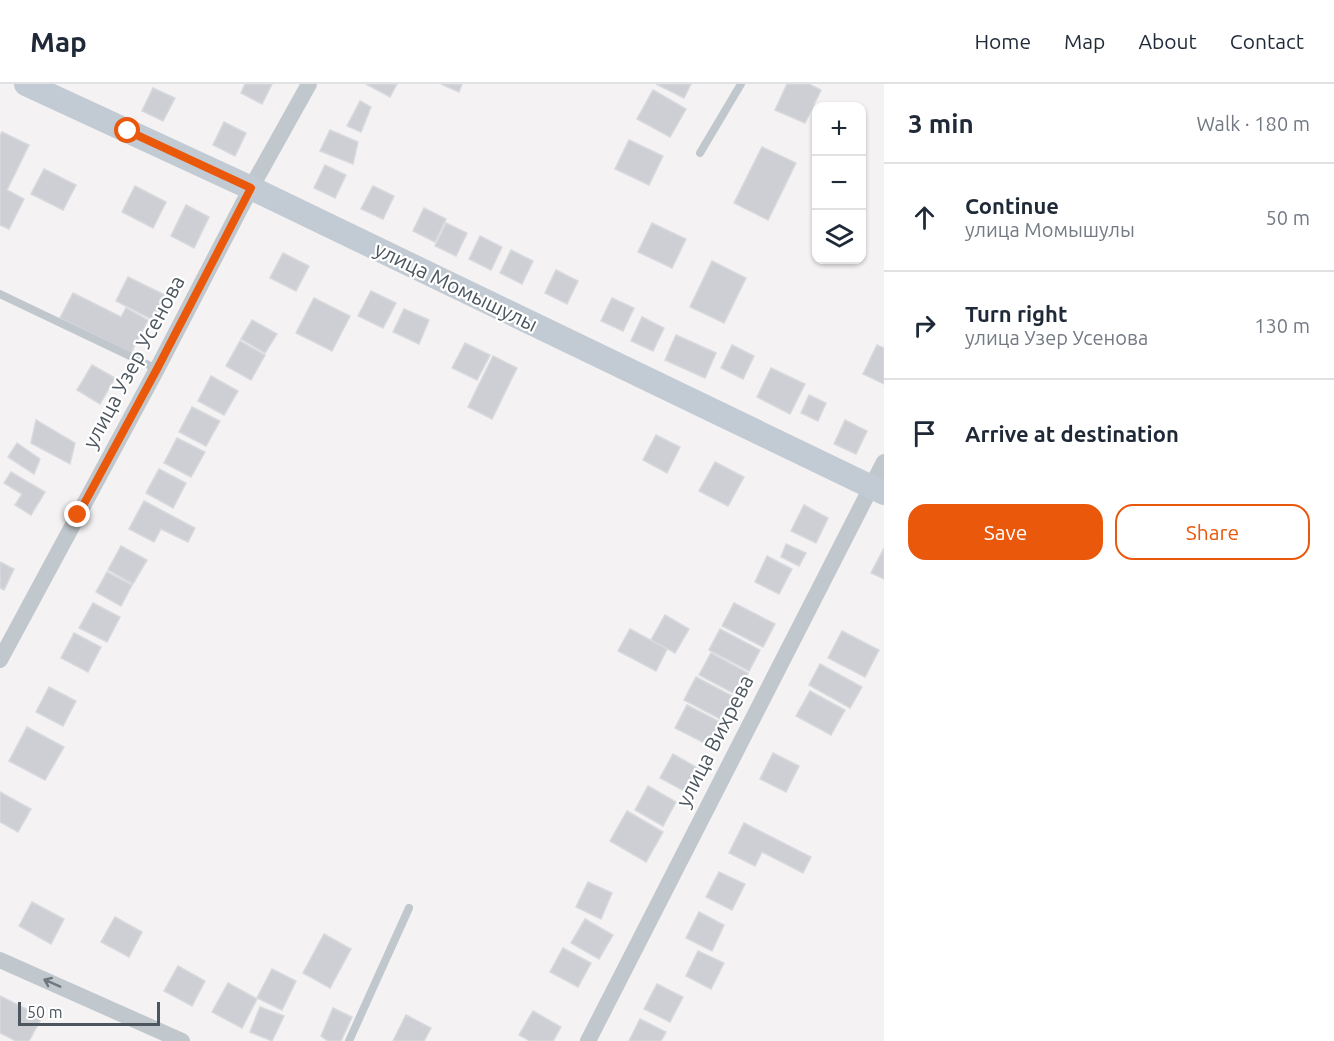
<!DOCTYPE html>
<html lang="en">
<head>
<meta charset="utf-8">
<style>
	:root { --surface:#fff; --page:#f6f6f7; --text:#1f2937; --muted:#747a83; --line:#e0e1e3; --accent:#ea580c }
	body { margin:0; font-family:Ubuntu,sans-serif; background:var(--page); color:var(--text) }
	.controls { position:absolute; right:18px; top:18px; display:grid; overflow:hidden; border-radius:12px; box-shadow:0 2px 4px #0004 }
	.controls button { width:54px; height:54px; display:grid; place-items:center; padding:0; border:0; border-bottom:2px solid var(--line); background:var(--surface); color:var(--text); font:30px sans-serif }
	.scale { position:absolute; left:18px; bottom:15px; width:142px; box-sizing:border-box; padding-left:6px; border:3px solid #4c565e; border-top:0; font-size:16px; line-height:21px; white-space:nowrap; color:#4c565e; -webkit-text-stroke:4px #fff; paint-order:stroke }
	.stop { position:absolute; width:18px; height:18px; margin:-14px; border:4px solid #ea580c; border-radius:50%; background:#fff }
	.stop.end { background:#ea580c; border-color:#fff; box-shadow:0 2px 6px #0008 }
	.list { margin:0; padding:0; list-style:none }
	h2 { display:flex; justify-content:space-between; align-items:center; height:78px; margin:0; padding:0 24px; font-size:26px }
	h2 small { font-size:20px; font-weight:400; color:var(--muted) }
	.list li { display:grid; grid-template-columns:39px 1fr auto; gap:18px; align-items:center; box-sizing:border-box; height:108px; padding:0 24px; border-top:2px solid var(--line) }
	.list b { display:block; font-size:22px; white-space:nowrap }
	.list p { margin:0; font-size:20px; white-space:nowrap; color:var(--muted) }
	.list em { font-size:20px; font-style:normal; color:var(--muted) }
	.actions { display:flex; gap:12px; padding:18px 24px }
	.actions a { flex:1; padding:14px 0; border:2px solid var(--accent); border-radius:18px; text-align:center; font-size:21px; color:var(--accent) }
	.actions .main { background:var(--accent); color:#fff }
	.icon { flex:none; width:33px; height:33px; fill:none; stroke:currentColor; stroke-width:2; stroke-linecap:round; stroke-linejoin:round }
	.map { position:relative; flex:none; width:884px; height:957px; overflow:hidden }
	header { display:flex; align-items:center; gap:36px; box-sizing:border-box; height:84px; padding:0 30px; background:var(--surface); border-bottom:2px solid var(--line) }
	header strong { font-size:28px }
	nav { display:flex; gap:33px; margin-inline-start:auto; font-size:21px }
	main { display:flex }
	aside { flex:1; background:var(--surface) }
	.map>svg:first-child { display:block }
	.building { fill:#cdcfd4; stroke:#d7d9dd; stroke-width:1.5 }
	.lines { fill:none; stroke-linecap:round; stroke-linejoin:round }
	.lane { stroke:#c0c7cd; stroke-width:8 }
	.street { stroke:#c0c7cd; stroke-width:16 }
	.secondary { stroke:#c2cbd3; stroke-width:24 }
	.oneway { stroke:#6f787f }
	.route { stroke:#ea580c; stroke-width:8 }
	.labels { text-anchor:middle; stroke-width:4.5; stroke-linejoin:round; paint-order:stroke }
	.street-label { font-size:21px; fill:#4c565e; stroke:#fff }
</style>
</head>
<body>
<header>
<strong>Map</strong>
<nav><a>Home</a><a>Map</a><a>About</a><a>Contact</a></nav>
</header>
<main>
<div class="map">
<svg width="884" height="957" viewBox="0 0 884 957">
	<rect width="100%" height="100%" fill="#f4f2f3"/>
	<g class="building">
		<polygon points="245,0 272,0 262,20 241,9"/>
		<polygon points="366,0 397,0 390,13"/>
		<polygon points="441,0 462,0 459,8"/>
		<polygon points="656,0 691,0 684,14"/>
		<polygon points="787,0 809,0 821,6 805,39 775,26"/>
		<polygon points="153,4 175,14 163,37 142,27"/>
		<polygon points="653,6 686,25 670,53 637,35"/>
		<polygon points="360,17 371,23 361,48 347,42"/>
		<polygon points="224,38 246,49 235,72 213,61"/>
		<polygon points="330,46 358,58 353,80 320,67"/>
		<polygon points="2,48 29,61 7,106 24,115 9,145 0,141 0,52"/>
		<polygon points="629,56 663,72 649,101 615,85"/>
		<polygon points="762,63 796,79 768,136 734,119"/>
		<polygon points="325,81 346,91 335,114 314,104"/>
		<polygon points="44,85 76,101 63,126 31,110"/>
		<polygon points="135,102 166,118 153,144 122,128"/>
		<polygon points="373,102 394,112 383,135 361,125"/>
		<polygon points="186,121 209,133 194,164 171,152"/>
		<polygon points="424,124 446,135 435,158 413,147"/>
		<polygon points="446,139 467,149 456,172 435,162"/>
		<polygon points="652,139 686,155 672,184 638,168"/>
		<polygon points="480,152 502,163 491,186 469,175"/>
		<polygon points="511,166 533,177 522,200 500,189"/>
		<polygon points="283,169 309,182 296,207 270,194"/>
		<polygon points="712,177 746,194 724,239 690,223"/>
		<polygon points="556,186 578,197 567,220 545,209"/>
		<polygon points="128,193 165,211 153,236 116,217"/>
		<polygon points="371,207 396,219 383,244 358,232"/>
		<polygon points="73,209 121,233 126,224 148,236 131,269 60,234"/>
		<polygon points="314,214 350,232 332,267 296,249"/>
		<polygon points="612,214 634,224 623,247 601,237"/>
		<polygon points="404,225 429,236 419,260 393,248"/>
		<polygon points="642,233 664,244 653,267 631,257"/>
		<polygon points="252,236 277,250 265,269 241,255"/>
		<polygon points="676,251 716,269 705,294 665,276"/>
		<polygon points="240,257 265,271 251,296 226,282"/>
		<polygon points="465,259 490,271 477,296 452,284"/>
		<polygon points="732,261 754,272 743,295 721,284"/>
		<polygon points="877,261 884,264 884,300 863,290"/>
		<polygon points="493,272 517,284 492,335 468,323"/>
		<polygon points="92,281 115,294 100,320 77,306"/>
		<polygon points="771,284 805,300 790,330 757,313"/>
		<polygon points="211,292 238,307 224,331 198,317"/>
		<polygon points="809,311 826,319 818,337 801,329"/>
		<polygon points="192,323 220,337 206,362 179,348"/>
		<polygon points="36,336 75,359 70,380 31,359"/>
		<polygon points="845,336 867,347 856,370 834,360"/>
		<polygon points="656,351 680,363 667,389 643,376"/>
		<polygon points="177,354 205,368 191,393 164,379"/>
		<polygon points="17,359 40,375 34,390 8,373"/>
		<polygon points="715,378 744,393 728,422 699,407"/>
		<polygon points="159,385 186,399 173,424 146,409"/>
		<polygon points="11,388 45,408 31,431 15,421 22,410 4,399"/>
		<polygon points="144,417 195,444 188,458 161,445 154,458 129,445"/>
		<polygon points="804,421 828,434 816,459 791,447"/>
		<polygon points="786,460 806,469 799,482 781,473"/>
		<polygon points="121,462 147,476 133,500 108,486"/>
		<polygon points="884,464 884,495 871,489"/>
		<polygon points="767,472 792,485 779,510 755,498"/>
		<polygon points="0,478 14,485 4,506 0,504"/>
		<polygon points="107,488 132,501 121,522 96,508"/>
		<polygon points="93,519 120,533 107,558 79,544"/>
		<polygon points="734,519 775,540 763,563 722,542"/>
		<polygon points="665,531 689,545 675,569 651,556"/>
		<polygon points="630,545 667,565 656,587 618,567"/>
		<polygon points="720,545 760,566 749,587 709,566"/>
		<polygon points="842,547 879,566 865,593 828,574"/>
		<polygon points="74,549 101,563 88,588 61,574"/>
		<polygon points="711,569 748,589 737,611 699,591"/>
		<polygon points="820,580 862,603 850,624 809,601"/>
		<polygon points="696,593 736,614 724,637 684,616"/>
		<polygon points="49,603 76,617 63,642 36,628"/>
		<polygon points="810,607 845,626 831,651 796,632"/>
		<polygon points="687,621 728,642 716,665 675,644"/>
		<polygon points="27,643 64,663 45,696 9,677"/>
		<polygon points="773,669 799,682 786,708 760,695"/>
		<polygon points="673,670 701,686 688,709 660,694"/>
		<polygon points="648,702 676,718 663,742 635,726"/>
		<polygon points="0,708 31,725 18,748 0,738"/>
		<polygon points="627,727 663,748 646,778 610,757"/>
		<polygon points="744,739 811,773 803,789 762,768 755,782 729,769"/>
		<polygon points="719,788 745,800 732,826 706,813"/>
		<polygon points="588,798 612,809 601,835 576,823"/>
		<polygon points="32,818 64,835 51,860 19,842"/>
		<polygon points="699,828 724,841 712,867 686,854"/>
		<polygon points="115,833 142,848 129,873 101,858"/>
		<polygon points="585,835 613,851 599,875 571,859"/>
		<polygon points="324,850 351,865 330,904 303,889"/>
		<polygon points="563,864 591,879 578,903 550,888"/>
		<polygon points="698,867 724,879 711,905 686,892"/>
		<polygon points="178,882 205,897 192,922 164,907"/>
		<polygon points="272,885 296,897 282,926 257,914"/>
		<polygon points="228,899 257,915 242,944 212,928"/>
		<polygon points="657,900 683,913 670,938 644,925"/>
		<polygon points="0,912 42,933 29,957 16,957 0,949"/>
		<polygon points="260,923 284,932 272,957 250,948"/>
		<polygon points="333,924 352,933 341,957 328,957 321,952"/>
		<polygon points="533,927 561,943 553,957 530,957 519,951"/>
		<polygon points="406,931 431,944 424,957 393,957"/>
		<polygon points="640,935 666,948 661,957 629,957"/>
	</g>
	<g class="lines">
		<g class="lane">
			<polyline points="700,69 741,0"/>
			<polyline points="0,210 157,285"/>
			<polyline points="349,957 409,824"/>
		</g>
		<g class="street">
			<polyline points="0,576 157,285 251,104 309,0"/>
			<polyline points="0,876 182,957"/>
			<polyline points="588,957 884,378"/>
		</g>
		<polyline class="secondary" points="26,0 251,104 884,409"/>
	</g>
	<defs><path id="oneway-shaft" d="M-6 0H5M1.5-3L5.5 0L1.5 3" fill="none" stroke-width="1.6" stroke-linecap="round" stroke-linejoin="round" transform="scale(1.5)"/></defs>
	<use class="oneway" href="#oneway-shaft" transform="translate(52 899) rotate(-156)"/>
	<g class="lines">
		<polyline class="route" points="78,431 157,285 251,104 128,47"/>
	</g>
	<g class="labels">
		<g class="street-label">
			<text transform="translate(456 203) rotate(26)" y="7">улица Момышулы</text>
			<text transform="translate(134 278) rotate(-62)" y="7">улица Узер Усенова</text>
			<text transform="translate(715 657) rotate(-63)" y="7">улица Вихрева</text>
		</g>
	</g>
</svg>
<div class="controls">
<button>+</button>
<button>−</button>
<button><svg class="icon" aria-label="layers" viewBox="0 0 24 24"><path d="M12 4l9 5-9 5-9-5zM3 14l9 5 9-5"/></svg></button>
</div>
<div class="scale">50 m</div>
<div class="stop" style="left:128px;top:47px"></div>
<div class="stop end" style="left:78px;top:431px"></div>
</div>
<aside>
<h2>3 min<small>Walk · 180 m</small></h2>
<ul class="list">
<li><svg class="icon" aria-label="ahead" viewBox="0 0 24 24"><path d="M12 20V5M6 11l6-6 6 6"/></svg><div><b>Continue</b><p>улица Момышулы</p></div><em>50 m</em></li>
<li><svg class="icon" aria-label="right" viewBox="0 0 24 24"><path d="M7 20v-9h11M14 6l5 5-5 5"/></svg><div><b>Turn right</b><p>улица Узер Усенова</p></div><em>130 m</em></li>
<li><svg class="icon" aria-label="arrive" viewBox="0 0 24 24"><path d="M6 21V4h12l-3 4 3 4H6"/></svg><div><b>Arrive at destination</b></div></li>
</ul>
<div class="actions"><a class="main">Save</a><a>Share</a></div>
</aside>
</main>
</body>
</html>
